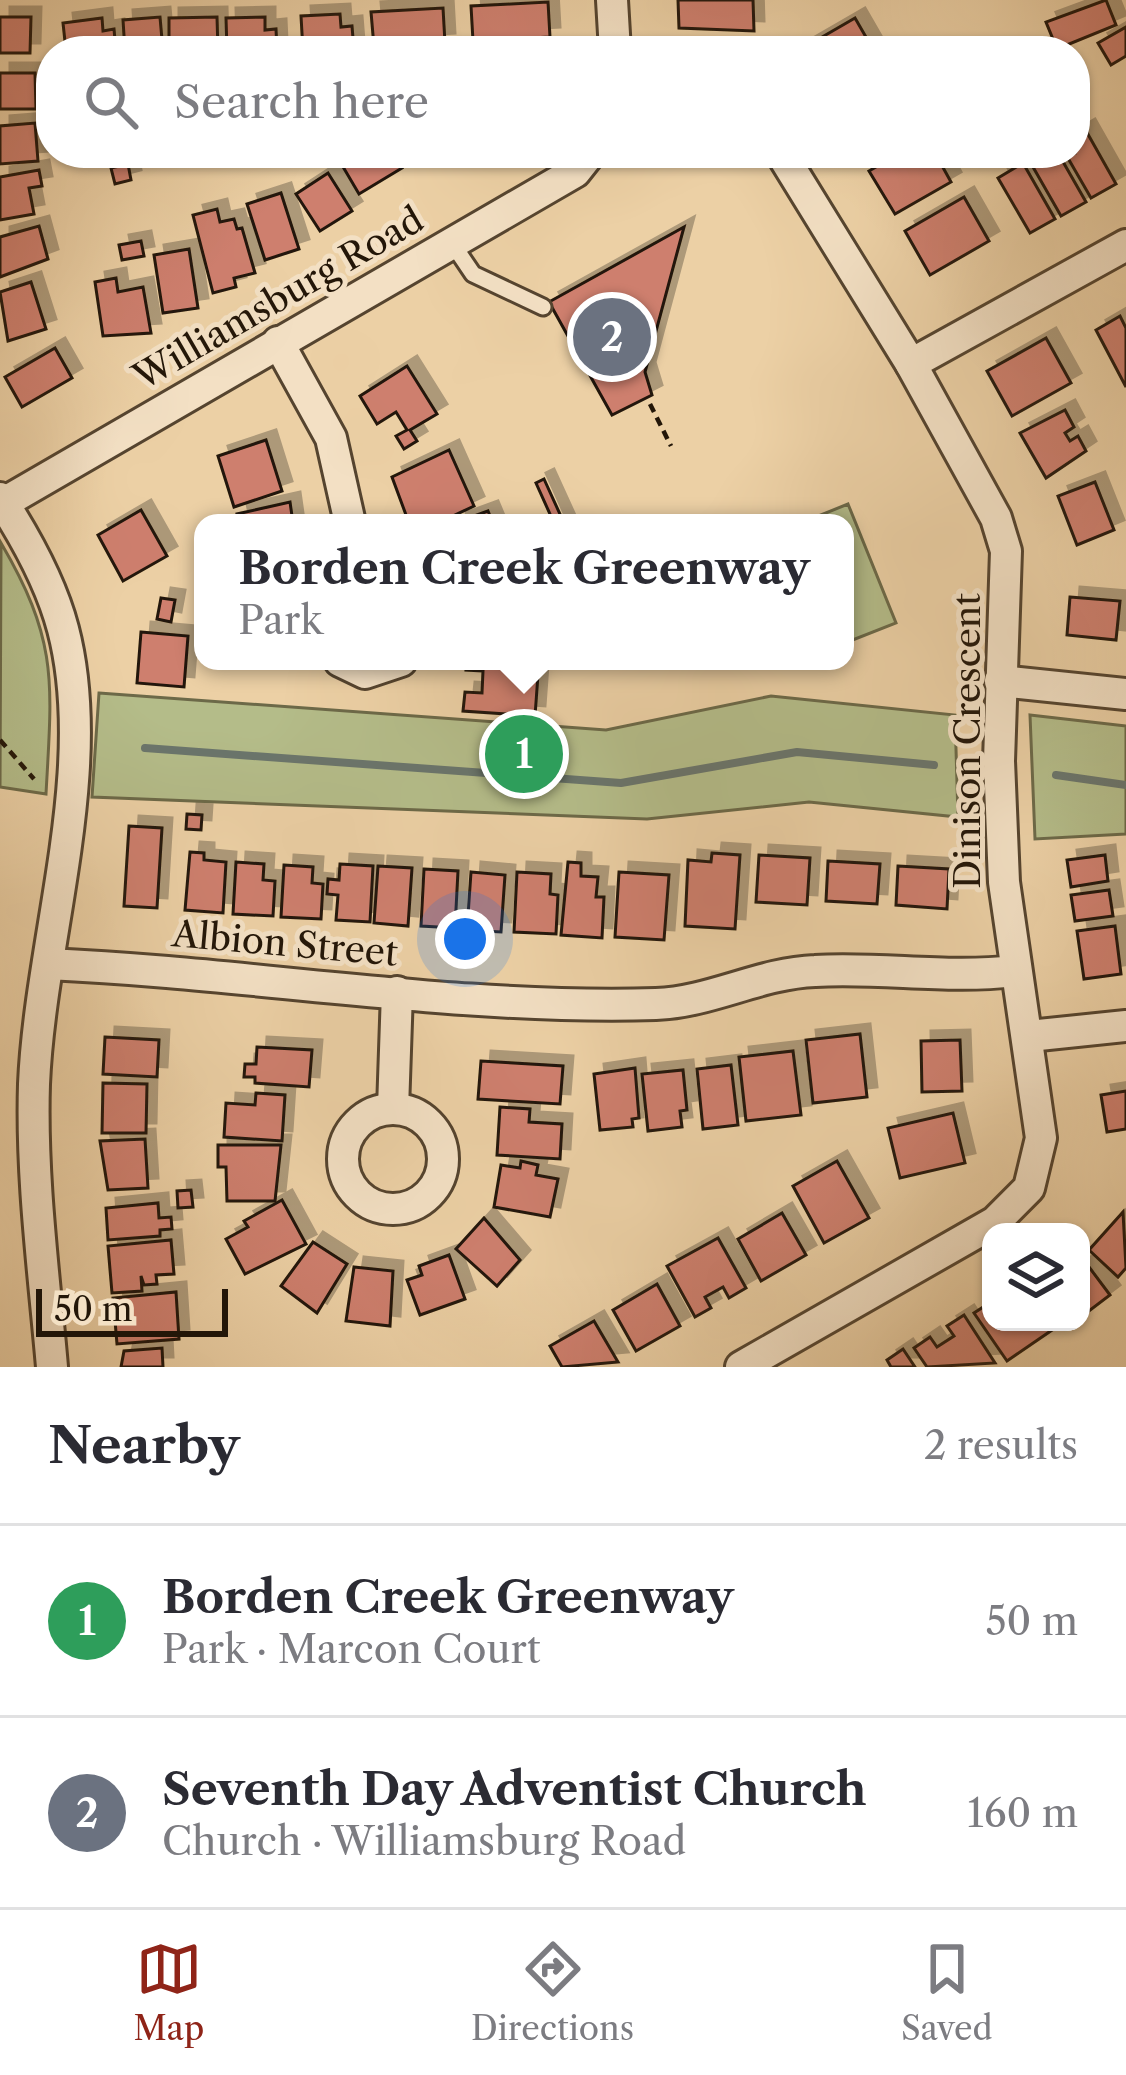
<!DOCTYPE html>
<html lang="en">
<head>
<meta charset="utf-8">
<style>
	:root { --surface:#fff; --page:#f2f2f3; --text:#2b2b33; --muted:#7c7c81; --line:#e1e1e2; --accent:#8f2418 }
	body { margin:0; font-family:"Libre Caslon Text",serif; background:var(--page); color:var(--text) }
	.controls { position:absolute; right:36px; bottom:36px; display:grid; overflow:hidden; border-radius:24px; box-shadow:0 3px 9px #0004 }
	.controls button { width:108px; height:108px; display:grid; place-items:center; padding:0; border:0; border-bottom:3px solid var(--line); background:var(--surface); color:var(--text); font:60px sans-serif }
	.scale { position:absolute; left:36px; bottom:30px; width:192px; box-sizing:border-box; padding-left:12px; border:6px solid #231608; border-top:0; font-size:33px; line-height:42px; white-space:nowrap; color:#231608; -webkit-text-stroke:9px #f3e0c4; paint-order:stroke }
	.you { position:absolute; left:465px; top:939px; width:42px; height:42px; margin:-30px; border:9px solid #fff; border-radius:50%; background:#1a73e8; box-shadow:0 0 0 18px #1a73e833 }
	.badge { display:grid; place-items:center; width:78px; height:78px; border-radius:50%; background:var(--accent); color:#fff; font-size:39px; font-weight:700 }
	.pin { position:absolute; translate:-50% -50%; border:6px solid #fff; box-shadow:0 3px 12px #0006 }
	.popup { position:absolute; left:194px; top:514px; width:660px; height:156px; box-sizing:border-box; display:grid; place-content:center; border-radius:24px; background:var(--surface); filter:drop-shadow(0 3px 9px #0005); font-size:39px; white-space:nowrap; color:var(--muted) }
	.popup b { font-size:45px; color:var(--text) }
	.popup::after { content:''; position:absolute; left:50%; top:100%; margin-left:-24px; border:24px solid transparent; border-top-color:var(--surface) }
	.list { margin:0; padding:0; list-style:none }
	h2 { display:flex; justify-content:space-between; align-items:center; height:156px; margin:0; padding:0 48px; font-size:51px }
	h2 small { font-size:39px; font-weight:400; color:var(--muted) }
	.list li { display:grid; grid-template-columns:78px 1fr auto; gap:36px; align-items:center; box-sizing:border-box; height:192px; padding:0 48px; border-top:3px solid var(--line) }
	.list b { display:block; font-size:45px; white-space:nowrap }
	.list p { margin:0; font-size:39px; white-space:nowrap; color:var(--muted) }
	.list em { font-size:39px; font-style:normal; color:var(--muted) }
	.icon { flex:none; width:66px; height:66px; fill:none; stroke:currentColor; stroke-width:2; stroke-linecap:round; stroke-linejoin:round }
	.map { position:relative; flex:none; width:1126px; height:1367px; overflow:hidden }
	.search { position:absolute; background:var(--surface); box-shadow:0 3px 9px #0004; left:36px; right:36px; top:36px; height:132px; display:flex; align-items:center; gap:30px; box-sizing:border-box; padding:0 42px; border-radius:48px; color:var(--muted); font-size:45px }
	.sheet { height:540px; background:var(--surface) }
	nav { display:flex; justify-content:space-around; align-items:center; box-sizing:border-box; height:168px; border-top:3px solid var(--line); background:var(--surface); font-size:33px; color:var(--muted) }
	nav a { display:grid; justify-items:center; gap:6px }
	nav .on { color:var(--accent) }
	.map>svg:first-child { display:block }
	.green { fill:#b4bc89; stroke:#6c6948; stroke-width:3 }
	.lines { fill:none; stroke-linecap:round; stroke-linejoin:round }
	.stream { stroke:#6a756c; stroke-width:8 }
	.building { fill:#ce7f6e; stroke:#231608; stroke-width:3; filter:url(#shadow) }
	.service-casing { stroke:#55442f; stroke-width:21 }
	.minor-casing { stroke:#55442f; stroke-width:36 }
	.path { stroke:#231608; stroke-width:4.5; stroke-dasharray:9 6; stroke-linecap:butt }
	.service { stroke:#f3e0c4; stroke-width:15 }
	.minor { stroke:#f3e0c4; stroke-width:30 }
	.labels { text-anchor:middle; stroke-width:10; stroke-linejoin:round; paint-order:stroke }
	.street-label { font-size:36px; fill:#231608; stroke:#f3e0c4 }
</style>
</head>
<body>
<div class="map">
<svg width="1126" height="1367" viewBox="0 0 1126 1367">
	<defs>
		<filter id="shadow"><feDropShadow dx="10" dy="-10" stdDeviation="0" flood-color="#0004"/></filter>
	</defs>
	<rect width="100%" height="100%" fill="#ecd0a5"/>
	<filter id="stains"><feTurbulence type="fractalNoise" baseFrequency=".00167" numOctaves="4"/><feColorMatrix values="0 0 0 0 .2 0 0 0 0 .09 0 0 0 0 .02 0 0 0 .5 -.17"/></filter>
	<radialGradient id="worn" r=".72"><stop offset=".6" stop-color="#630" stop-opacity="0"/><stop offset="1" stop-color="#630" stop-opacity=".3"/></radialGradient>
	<g class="green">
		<polygon points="848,504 896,623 845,643 845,523 801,523"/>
		<path d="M1,543C59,642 52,683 46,794L0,787Z"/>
		<polygon points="99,693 606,730 771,696 955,715 958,817 809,802 647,819 92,797"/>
		<polygon points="1030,715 1126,726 1126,834 1035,839"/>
	</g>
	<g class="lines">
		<g class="stream">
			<polyline points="145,748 621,783 797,752 934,765"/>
			<polyline points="1056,775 1126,785"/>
		</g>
	</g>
	<g class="building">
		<polygon points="678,0 753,0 754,31 679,28"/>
		<polygon points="1106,0 1116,25 1057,49 1046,22"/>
		<polygon points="548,2 550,37 473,41 471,6"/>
		<polygon points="443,8 445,43 374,47 371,12"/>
		<polygon points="340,14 341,27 352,26 354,51 303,51 301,16"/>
		<polygon points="0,17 31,17 30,53 0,53"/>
		<polygon points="160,17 163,51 125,51 123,20"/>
		<polygon points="217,17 218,51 169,46 169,18"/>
		<polygon points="265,17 265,30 276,29 277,51 227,51 226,18"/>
		<polygon points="102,18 103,31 114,29 116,51 66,51 63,23"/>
		<polygon points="855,18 874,51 798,51"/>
		<polygon points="1126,27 1126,56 1111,65 1098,43"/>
		<polygon points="0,73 35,73 36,109 0,109"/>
		<polygon points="35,123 38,161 0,164 0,126"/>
		<polygon points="1085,129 1116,184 1091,198 1065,153 1075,153 1075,135"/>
		<polygon points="350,153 393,153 402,168 359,194 339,160"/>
		<polygon points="423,153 460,153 429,166"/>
		<polygon points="900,153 935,153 951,182 895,214 869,171"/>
		<polygon points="1041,153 1058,153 1086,202 1061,216 1029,160"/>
		<polygon points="1023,163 1055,219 1030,233 998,178"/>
		<polygon points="128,164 131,180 115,184 111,168"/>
		<polygon points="39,170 42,186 29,188 34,214 0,220 0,177"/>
		<polygon points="328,173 352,211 320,231 296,194"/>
		<polygon points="281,193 299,249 265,260 247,204"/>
		<polygon points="964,197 989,241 930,275 905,231"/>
		<polygon points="217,209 220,222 234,219 237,229 242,228 255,273 234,278 236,287 213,293 193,215"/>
		<polygon points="39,226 48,259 0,277 0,237"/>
		<polygon points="684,227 645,372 652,395 612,415 549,302"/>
		<polygon points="141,241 144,256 122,260 119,245"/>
		<polygon points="189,249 198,308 163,313 154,255"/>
		<polygon points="116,278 118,292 143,287 151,333 103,336 95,282"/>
		<polygon points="31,282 46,329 8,341 0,292"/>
		<polygon points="1120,316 1126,328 1126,387 1096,330"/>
		<polygon points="1046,338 1071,383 1012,416 987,371"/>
		<polygon points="55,348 72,378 22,407 5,377"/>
		<polygon points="407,366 437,414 410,430 417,441 404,449 396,436 407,430 396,412 377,424 360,396"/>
		<polygon points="1065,410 1074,427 1065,433 1070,441 1078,436 1086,451 1046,478 1020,433"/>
		<polygon points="266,440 282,491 234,507 218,456"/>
		<polygon points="449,450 474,506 438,523 409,523 392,477"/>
		<polygon points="544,479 564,523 554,523 536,483"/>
		<polygon points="1095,482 1114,530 1077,545 1058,496"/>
		<polygon points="290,502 293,523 239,523 237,514"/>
		<polygon points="141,510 167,556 123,581 98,535"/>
		<polygon points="488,511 493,523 455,523"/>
		<polygon points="1070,597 1120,601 1116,640 1067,635"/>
		<polygon points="161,598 175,600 171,622 157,619"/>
		<polygon points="141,632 188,636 184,687 137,683"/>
		<polygon points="467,661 539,661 535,716 463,711 465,692 482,693 483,671 466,670"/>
		<polygon points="187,814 202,815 201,830 186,829"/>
		<polygon points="129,826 162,828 157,908 124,906"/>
		<polygon points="190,852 204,853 204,860 226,862 223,913 185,910"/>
		<polygon points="712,853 740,855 735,929 685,926 688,860 711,862"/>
		<polygon points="759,855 810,858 807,905 756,902"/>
		<polygon points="1105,855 1108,881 1071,887 1067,860"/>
		<polygon points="828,861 880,864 877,904 826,901"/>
		<polygon points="236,862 264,864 263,880 275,881 273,916 233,914"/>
		<polygon points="568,862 581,863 581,876 598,877 596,897 604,897 602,938 561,935"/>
		<polygon points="340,864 373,866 370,922 336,920 338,895 327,894 328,879 339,880"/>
		<polygon points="284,865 313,867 312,883 323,884 321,919 281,917"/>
		<polygon points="378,866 412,868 408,926 374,923"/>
		<polygon points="898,866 949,869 947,909 896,905"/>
		<polygon points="424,869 458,871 455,928 421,926"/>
		<polygon points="471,872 505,875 501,932 467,930"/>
		<polygon points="517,872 551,874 550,894 558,895 556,934 514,932"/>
		<polygon points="619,872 669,875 664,940 615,937"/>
		<polygon points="1109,890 1113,916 1075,921 1071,895"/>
		<polygon points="1115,926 1121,974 1084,979 1077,931"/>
		<polygon points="860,1034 867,1097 813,1103 806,1040"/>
		<polygon points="105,1037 159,1040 157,1077 103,1074"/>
		<polygon points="960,1040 962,1091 922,1092 921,1041"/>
		<polygon points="257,1047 312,1050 309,1087 255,1083 255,1077 244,1077 245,1064 256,1064"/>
		<polygon points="793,1051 801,1115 746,1121 739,1057"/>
		<polygon points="481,1061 563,1066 560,1104 478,1099"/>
		<polygon points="731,1065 738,1125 703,1129 697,1069"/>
		<polygon points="635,1068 639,1118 632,1119 633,1127 600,1130 594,1074"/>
		<polygon points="683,1070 687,1110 680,1111 682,1127 648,1131 642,1074"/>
		<polygon points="103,1083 147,1084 146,1133 102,1133"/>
		<polygon points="1126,1091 1126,1129 1107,1132 1101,1095"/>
		<polygon points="256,1093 285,1095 282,1141 224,1137 226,1103 255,1105"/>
		<polygon points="500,1107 530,1109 529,1122 562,1124 560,1159 497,1155"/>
		<polygon points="953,1113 965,1163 900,1178 888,1128"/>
		<polygon points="145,1139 148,1188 108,1190 100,1141"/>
		<polygon points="218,1145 281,1145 275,1201 227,1201 226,1167 218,1167"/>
		<polygon points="521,1161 538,1165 536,1175 558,1179 550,1217 494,1207 501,1165 520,1168"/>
		<polygon points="837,1161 869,1218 824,1243 793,1186"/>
		<polygon points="191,1190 193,1207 178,1208 177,1191"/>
		<polygon points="282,1200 306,1244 245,1274 226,1239 248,1227 244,1221"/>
		<polygon points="158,1203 159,1218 171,1217 172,1229 160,1230 160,1236 108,1240 106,1208"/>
		<polygon points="1123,1212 1126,1268 1118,1277 1089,1250"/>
		<polygon points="782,1213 806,1255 761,1281 738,1239"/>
		<polygon points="484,1218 520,1260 497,1286 456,1249"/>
		<polygon points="718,1238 746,1288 729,1298 723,1287 705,1297 711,1308 695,1317 667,1266"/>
		<polygon points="171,1240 174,1274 156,1275 157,1284 144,1285 141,1276 142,1291 112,1293 108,1246"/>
		<polygon points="313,1242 347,1264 317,1313 281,1286"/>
		<polygon points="449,1255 465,1299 420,1315 407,1280 422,1275 419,1266"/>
		<polygon points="1086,1263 1110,1295 1081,1317 1081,1267"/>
		<polygon points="354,1267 393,1271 390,1326 346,1321"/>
		<polygon points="657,1284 680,1326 636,1351 613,1310"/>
		<polygon points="176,1292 179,1339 117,1344 113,1298"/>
		<polygon points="991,1302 991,1322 1051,1322 1055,1328 1007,1361 974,1313"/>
		<polygon points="964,1315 995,1363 927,1367 914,1348 930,1337 937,1347 954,1336 947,1326"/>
		<polygon points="594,1321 618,1362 562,1367 550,1346"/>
		<polygon points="162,1348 163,1367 121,1367 124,1351"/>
		<polygon points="903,1349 915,1367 891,1367 887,1360"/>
	</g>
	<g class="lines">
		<defs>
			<polyline id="service" points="452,243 473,274 543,307"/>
			<g id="minor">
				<polyline points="612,0 615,51"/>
				<polyline points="278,342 331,438 350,523"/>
				<polyline points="911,364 1126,245"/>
				<path d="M0,498C26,538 51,583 63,629C100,770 40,940 34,1084C31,1178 44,1274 52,1367"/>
				<polyline points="0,505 575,172 590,153"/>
				<polyline points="340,661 365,673 401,661"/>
				<polyline points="1000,681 1126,694"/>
				<path d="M48,964C250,973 453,1010 656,1004C711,1002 760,973 815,971C882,967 948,979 1014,971"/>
				<polyline points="1029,1036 1126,1026"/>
				<circle cx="393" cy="1159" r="50"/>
				<polyline points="393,1109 397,992"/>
				<polyline points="741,1367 995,1222 1029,1188 1041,1138 1004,882 999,761 1006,551 996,518 911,364 781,153"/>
			</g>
		</defs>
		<use href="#service" class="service-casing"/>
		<use href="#minor" class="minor-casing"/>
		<g class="path">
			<polyline points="650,404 671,446"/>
			<polyline points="0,740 34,779"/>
		</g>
		<use href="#service" class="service"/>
		<use href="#minor" class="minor"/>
	</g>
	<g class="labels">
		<g class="street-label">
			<text transform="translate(278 298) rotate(-30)" y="13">Williamsburg Road</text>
			<text transform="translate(967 741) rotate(-90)" y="13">Dinison Crescent</text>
			<text transform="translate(285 943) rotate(5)" y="13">Albion Street</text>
		</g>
	</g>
	<rect width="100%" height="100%" filter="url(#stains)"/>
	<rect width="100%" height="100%" fill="url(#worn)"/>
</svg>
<div class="controls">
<button><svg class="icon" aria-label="layers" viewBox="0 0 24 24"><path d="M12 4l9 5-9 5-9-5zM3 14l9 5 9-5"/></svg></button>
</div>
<div class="scale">50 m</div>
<div class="you"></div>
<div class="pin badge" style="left:524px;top:754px;background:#2e9e5b">1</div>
<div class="popup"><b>Borden Creek Greenway</b>Park</div>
<div class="pin badge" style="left:612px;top:337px;background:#6b7280">2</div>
<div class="search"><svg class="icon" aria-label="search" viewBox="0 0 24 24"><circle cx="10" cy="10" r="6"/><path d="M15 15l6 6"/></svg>Search here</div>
</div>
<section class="sheet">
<h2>Nearby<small>2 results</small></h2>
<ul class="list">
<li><span class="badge" style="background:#2e9e5b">1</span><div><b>Borden Creek Greenway</b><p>Park · Marcon Court</p></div><em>50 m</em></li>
<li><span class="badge" style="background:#6b7280">2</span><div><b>Seventh Day Adventist Church</b><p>Church · Williamsburg Road</p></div><em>160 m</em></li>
</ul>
</section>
<nav>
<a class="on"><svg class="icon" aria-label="map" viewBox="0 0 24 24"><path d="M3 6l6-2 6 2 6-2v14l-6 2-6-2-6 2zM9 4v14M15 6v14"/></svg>Map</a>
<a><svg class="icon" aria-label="directions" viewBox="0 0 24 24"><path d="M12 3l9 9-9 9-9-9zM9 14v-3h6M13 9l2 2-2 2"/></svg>Directions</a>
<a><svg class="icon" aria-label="saved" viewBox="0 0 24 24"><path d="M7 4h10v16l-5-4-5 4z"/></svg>Saved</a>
</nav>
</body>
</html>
